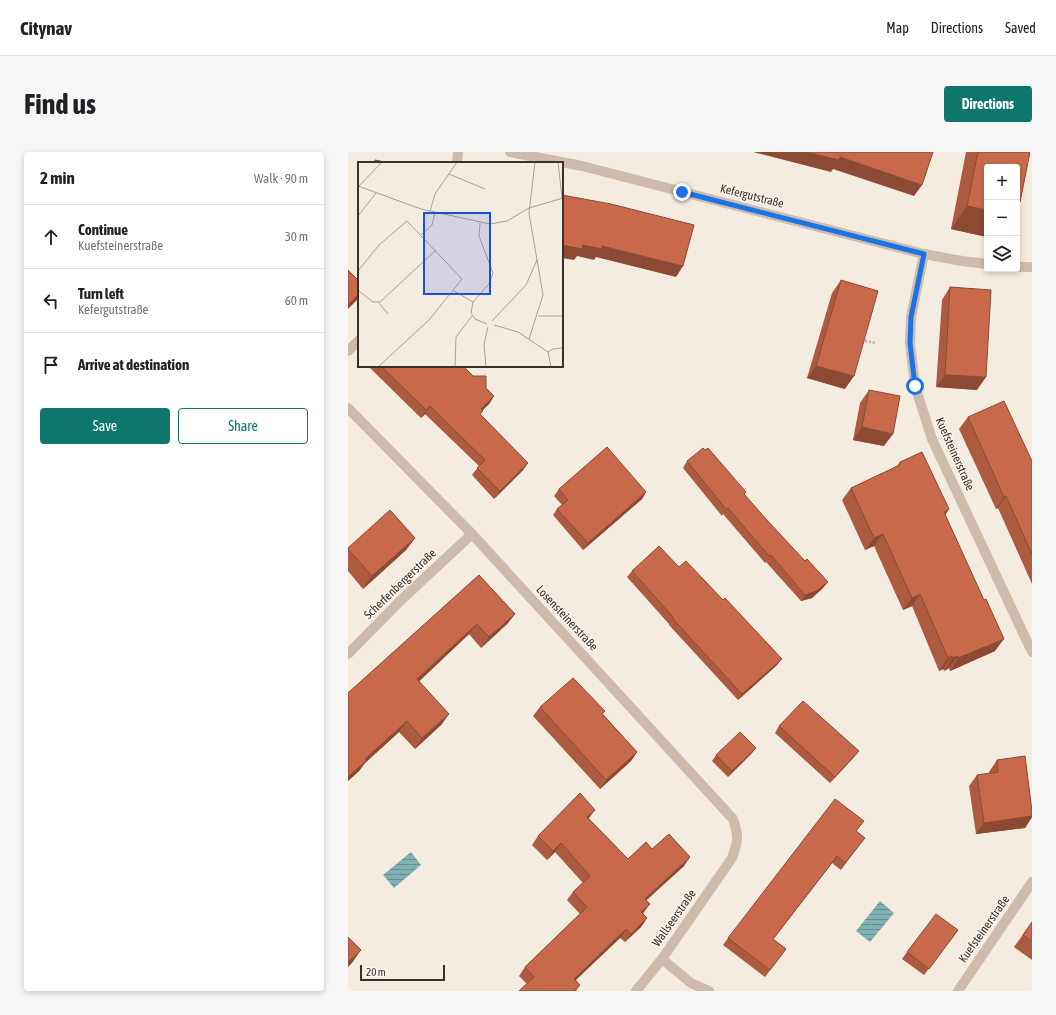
<!DOCTYPE html>
<html lang="en">
<head>
<meta charset="utf-8">
<style>
	:root { --surface:#fff; --page:#f6f6f6; --text:#202124; --muted:#757577; --line:#e0e0e0; --accent:#0f766e }
	body { margin:0; font-family:"Asap Condensed",sans-serif; background:var(--page); color:var(--text) }
	.controls { position:absolute; right:12px; top:12px; display:grid; overflow:hidden; border-radius:4px; box-shadow:0 2px 6px #0003 }
	.controls button { width:36px; height:36px; display:grid; place-items:center; padding:0; border:0; border-bottom:1px solid var(--line); background:var(--surface); color:var(--text); font:20px sans-serif }
	.scale { position:absolute; left:12px; bottom:10px; width:85px; box-sizing:border-box; padding-left:4px; border:2px solid #3b302b; border-top:0; font-size:11px; line-height:14px; white-space:nowrap; color:#3b302b; -webkit-text-stroke:3px #fbf5ee; paint-order:stroke }
	.stop { position:absolute; width:12px; height:12px; margin:-9px; border:3px solid #1a73e8; border-radius:50%; background:#fff }
	.stop.end { background:#1a73e8; border-color:#fff; box-shadow:0 1px 4px #0008 }
	.list { margin:0; padding:0; list-style:none }
	h2 { display:flex; justify-content:space-between; align-items:center; height:52px; margin:0; padding:0 16px; font-size:17px }
	h2 small { font-size:13px; font-weight:400; color:var(--muted) }
	.list li { display:grid; grid-template-columns:26px 1fr auto; gap:12px; align-items:center; box-sizing:border-box; height:64px; padding:0 16px; border-top:1px solid var(--line) }
	.list b { display:block; font-size:15px; white-space:nowrap }
	.list p { margin:0; font-size:13px; white-space:nowrap; color:var(--muted) }
	.list em { font-size:13px; font-style:normal; color:var(--muted) }
	.actions { display:flex; gap:8px; padding:12px 16px }
	.actions a { flex:1; padding:9px 0; border:1px solid var(--accent); border-radius:4px; text-align:center; font-size:14px; color:var(--accent) }
	.actions .main { background:var(--accent); color:#fff }
	.icon { flex:none; width:22px; height:22px; fill:none; stroke:currentColor; stroke-width:2; stroke-linecap:round; stroke-linejoin:round }
	.map { position:relative; flex:none; width:684px; height:839px; overflow:hidden; border-radius:4px }
	header { display:flex; align-items:center; gap:24px; box-sizing:border-box; height:56px; padding:0 20px; background:var(--surface); border-bottom:1px solid var(--line) }
	header strong { font-size:19px }
	nav { display:flex; gap:22px; margin-inline-start:auto; font-size:14px }
	.intro { display:flex; align-items:center; justify-content:space-between; box-sizing:border-box; height:96px; padding:0 24px }
	h1 { margin:0; font-size:28px }
	.button { padding:10px 18px; border-radius:4px; background:var(--accent); color:#fff; font-size:14px; font-weight:700 }
	main { display:flex; gap:24px; padding:0 24px }
	aside { flex:1; background:var(--surface); border-radius:4px; box-shadow:0 2px 6px #0003 }
	.map>svg:first-child { display:block }
	.water { fill:url(#water-rules) }
	.lines { fill:none; stroke-linecap:round; stroke-linejoin:round }
	.path { stroke:#b9a596; stroke-width:2.5; stroke-dasharray:2 2; stroke-linecap:butt }
	.minor { stroke:#cdbbac; stroke-width:10 }
	.wall { fill:#ac5a40 }
	.shaded-wall { fill:#8c4a34 }
	.building { fill:#c8694b; stroke:#8c4a34 }
	.route { stroke:#1a73e8; stroke-width:5 }
	.labels { text-anchor:middle; stroke-width:3; stroke-linejoin:round; paint-order:stroke }
	.street-label { font-size:12px; fill:#3b302b; stroke:#fbf5ee }
	.inset-road { fill:none; stroke:#aaa098; stroke-width:1 }
	.view { fill:#1d4ed8; fill-opacity:0.15; stroke:#1d4ed8; stroke-width:2 }
	.inset-edge { fill:none; stroke:#3b302b; stroke-width:2 }
</style>
</head>
<body>
<header>
<strong>Citynav</strong>
<nav><a>Map</a><a>Directions</a><a>Saved</a></nav>
</header>
<div class="intro"><h1>Find us</h1><a class="button">Directions</a></div>
<main>
<aside>
<h2>2 min<small>Walk · 90 m</small></h2>
<ul class="list">
<li><svg class="icon" aria-label="ahead" viewBox="0 0 24 24"><path d="M12 20V5M6 11l6-6 6 6"/></svg><div><b>Continue</b><p>Kuefsteinerstraße</p></div><em>30 m</em></li>
<li><svg class="icon" aria-label="left" viewBox="0 0 24 24"><path d="M17 20v-9H6M10 6l-5 5 5 5"/></svg><div><b>Turn left</b><p>Kefergutstraße</p></div><em>60 m</em></li>
<li><svg class="icon" aria-label="arrive" viewBox="0 0 24 24"><path d="M6 21V4h12l-3 4 3 4H6"/></svg><div><b>Arrive at destination</b></div></li>
</ul>
<div class="actions"><a class="main">Save</a><a>Share</a></div>
</aside>
<div class="map">
<svg width="684" height="839" viewBox="0 0 684 839">
	<defs>
		<pattern id="water-rules" width="6" height="5" patternUnits="userSpaceOnUse"><rect width="6" height="5" fill="#7fb0b2"/><path d="M0 2.5h6" fill="none" stroke="#699091"/></pattern>
	</defs>
	<rect width="100%" height="100%" fill="#f4ebe1"/>
	<g class="water">
		<polygon points="63,700 73,713 46,736 35,723"/>
		<polygon points="532,749 546,761 522,790 508,779"/>
	</g>
	<g class="lines">
		<polyline class="path" points="513,188 528,191"/>
		<g class="minor">
			<polyline points="162,0 234,14 576,102 614,109 639,112"/>
			<polyline points="109,11 110,0"/>
			<polyline points="576,102 563,165 562,191 567,234 584,287 684,500"/>
			<polyline points="669,115 684,115"/>
			<polyline points="0,199 11,188"/>
			<path d="M0,256L124,382L385,667C391,684 390,690 384,706L314,807L288,839"/>
			<polyline points="0,502 52,449 124,382"/>
			<polyline points="314,807 343,831 361,839"/>
			<polyline points="610,839 684,730"/>
		</g>
	</g>
	<g class="wall">
		<polygon points="618,0 682,0 672,50 669,55 669,15 639,15 639,85 603,77"/>
		<polygon points="493,128 497,237 459,226 484,141"/>
		<polygon points="602,135 629,238 588,235 594,148"/>
		<polygon points="22,214 115,214 146,244 141,252 134,258 135,259 132,263 180,311 175,318 146,347 124,323 131,314 77,262 73,266 21,215"/>
		<polygon points="521,238 536,294 505,288 512,251"/>
		<polygon points="620,265 684,309 684,432 650,356 648,357 611,277"/>
		<polygon points="339,309 396,342 475,436 464,446 453,449 418,410 417,411 375,362 374,364 335,316"/>
		<polygon points="552,310 597,363 647,499 602,519 601,516 596,519 595,517 591,519 564,454 555,458 526,394 517,398 494,348 503,336 549,314"/>
		<polygon points="211,337 298,340 294,347 235,398 205,363 209,357 214,353 206,344"/>
		<polygon points="67,386 58,398 15,437 0,419 0,396"/>
		<polygon points="331,415 429,513 390,548 321,473 321,472 279,425 284,419"/>
		<polygon points="131,423 167,462 159,472 133,496 121,482 71,529 94,572 67,597 51,580 17,611 11,619 0,629 0,541"/>
		<polygon points="192,555 255,562 289,600 283,609 252,637 185,564"/>
		<polygon points="431,574 506,605 482,631 427,581"/>
		<polygon points="408,596 403,602 380,625 364,609 368,603"/>
		<polygon points="649,608 684,659 684,665 677,676 628,682 621,634 629,623 641,621 641,620"/>
		<polygon points="241,667 280,707 304,697 336,714 298,748 296,760 295,761 299,766 293,775 277,790 272,786 228,828 232,833 228,839 171,839 179,832 171,824 177,815 232,762 219,748 225,740 235,731 207,700 199,708 184,693 190,684"/>
		<polygon points="509,679 512,692 493,718 484,711 425,787 438,797 417,825 375,793 380,786"/>
		<polygon points="684,770 684,808 666,795"/>
		<polygon points="610,778 576,823 554,807 559,800"/>
	</g>
	<g class="shaded-wall">
		<polygon points="405,0 458,0 492,5 574,33 566,44 485,17 483,20"/>
		<polygon points="669,49 672,50 669,55"/>
		<polygon points="619,54 639,58 639,85 603,77"/>
		<polygon points="214,93 235,93 254,94 335,114 328,125 248,105 246,108 229,104 226,108 214,106"/>
		<polygon points="11,142 11,145 9,148 0,157 0,153"/>
		<polygon points="468,214 506,224 497,237 459,226"/>
		<polygon points="597,223 638,225 629,238 588,235"/>
		<polygon points="146,244 141,252 128,265 133,257"/>
		<polygon points="82,254 77,262 73,266 78,258"/>
		<polygon points="514,275 545,282 536,294 505,288"/>
		<polygon points="180,311 175,318 146,347 152,339"/>
		<polygon points="298,340 294,347 235,398 240,391"/>
		<polygon points="658,344 650,356 648,357 656,345"/>
		<polygon points="601,357 593,370 596,360"/>
		<polygon points="535,382 526,394 517,398 526,386"/>
		<polygon points="67,386 58,398 15,437 24,424"/>
		<polygon points="480,430 475,436 464,446 453,449 457,443"/>
		<polygon points="572,442 564,454 555,458 564,446"/>
		<polygon points="167,462 159,472 133,496 141,485"/>
		<polygon points="129,472 121,482 62,538 69,527"/>
		<polygon points="656,487 647,499 602,519 610,506"/>
		<polygon points="604,504 595,517 591,519 600,506"/>
		<polygon points="610,504 601,516 596,519 604,506"/>
		<polygon points="434,507 429,513 390,548 394,542"/>
		<polygon points="101,562 94,572 67,597 74,586"/>
		<polygon points="59,569 51,580 17,611 11,619 0,629 0,625 17,607"/>
		<polygon points="408,596 403,602 380,625 384,619"/>
		<polygon points="511,599 506,605 482,631 487,625"/>
		<polygon points="289,600 283,609 252,637 258,628"/>
		<polygon points="247,658 241,666 234,674 239,665"/>
		<polygon points="684,664 684,665 677,676 628,682 636,671"/>
		<polygon points="213,691 207,700 199,708 205,699"/>
		<polygon points="489,704 484,711 421,793 425,787"/>
		<polygon points="342,705 336,714 291,755 297,747"/>
		<polygon points="302,752 296,760 287,768 293,760"/>
		<polygon points="299,766 293,775 277,790 283,782"/>
		<polygon points="278,777 272,786 220,835 226,827"/>
		<polygon points="13,798 4,811 0,815 0,810"/>
	</g>
	<g class="building">
		<polygon points="458,0 585,0 574,33 492,5 491,8"/>
		<polygon points="630,0 682,0 672,50 669,49 669,15 639,15 639,58 619,54"/>
		<polygon points="27,8 42,11 27,11"/>
		<polygon points="214,43 263,52 346,73 335,114 254,94 254,97 235,93 234,97 214,93"/>
		<polygon points="0,118 11,129 11,142 0,153"/>
		<polygon points="493,128 530,139 506,224 468,214"/>
		<polygon points="602,135 643,138 638,225 597,223"/>
		<polygon points="33,214 115,214 125,224 138,224 138,236 146,244 133,257 135,259 132,262 180,311 152,339 129,316 137,308 82,254 78,258"/>
		<polygon points="521,238 552,244 545,282 514,275"/>
		<polygon points="656,249 684,309 684,402 658,344 656,345 620,265"/>
		<polygon points="259,295 298,340 240,391 209,357 220,348 211,337"/>
		<polygon points="355,296 357,298 360,296 398,340 396,342 418,367 457,409 459,407 480,430 468,439 457,443 423,403 421,404 380,356 378,357 339,309"/>
		<polygon points="574,300 601,357 596,360 636,448 638,447 656,487 610,506 610,504 604,506 604,504 600,506 572,442 564,446 535,382 526,386 503,336 552,313 552,310"/>
		<polygon points="42,358 67,386 24,424 0,397 0,396"/>
		<polygon points="311,394 331,415 338,409 375,448 377,446 434,507 394,542 325,467 326,466 284,419"/>
		<polygon points="131,423 167,462 141,485 129,472 69,527 101,562 74,586 59,569 17,607 19,608 0,625 0,541"/>
		<polygon points="225,526 257,559 254,562 289,600 258,628 192,555"/>
		<polygon points="455,549 511,599 487,625 431,574"/>
		<polygon points="392,580 408,596 384,619 368,603"/>
		<polygon points="677,604 684,659 684,664 636,671 629,623 650,620 649,608"/>
		<polygon points="232,641 247,658 239,665 280,707 298,690 304,697 321,682 342,705 297,747 302,752 293,760 299,766 283,782 278,777 226,827 232,833 226,839 171,839 186,825 177,815 239,755 225,740 242,724 213,691 205,699 190,684"/>
		<polygon points="487,647 516,669 508,679 517,686 497,711 489,704 425,787 438,797 422,818 380,786"/>
		<polygon points="588,762 610,778 581,817 559,800"/>
		<polygon points="684,770 684,789 675,783"/>
		<polygon points="0,785 13,798 0,810"/>
	</g>
	<g class="lines">
		<polyline class="route" points="334,40 576,102 563,165 562,191 567,234"/>
	</g>
	<g class="labels">
		<g class="street-label">
			<text transform="translate(404 44) rotate(14)" y="4">Kefergutstraße</text>
			<text transform="translate(607 302) rotate(66)" y="4">Kuefsteinerstraße</text>
			<text transform="translate(52 432) rotate(-44)" y="4">Scherfenbergerstraße</text>
			<text transform="translate(219 466) rotate(47)" y="4">Losensteinerstraße</text>
			<text transform="translate(326 766) rotate(-55)" y="4">Wallseerstraße</text>
			<text transform="translate(636 777) rotate(-55)" y="4">Kuefsteinerstraße</text>
		</g>
	</g>
	<g transform="translate(10 10)">
		<rect width="205" height="205" fill="#f4ebe1"/>
		<path class="inset-road" d="M200,0L204,36M91,12L127,27M0,24L63,47L132,62L149,59L171,46L205,36M0,25L24,0M72,49L77,32L99,0M0,54L18,31M122,61L121,74L135,111L131,122L115,140L113,151L117,157L129,162M63,73L74,63L77,50M0,109L21,83L49,59L104,117L71,158L20,205M1,129L15,140H22L78,88M96,129L115,140M21,141L30,152M180,154H205M134,159L168,123L179,98M136,163L160,170L190,190M171,177L185,133L171,51L177,0M190,190L195,187L205,186M190,190L193,205M97,205L98,175L114,154M128,205L126,182L130,165"/>
		<path class="view" d="M66,51H132V132H66Z"/>
		<rect width="205" height="205" class="inset-edge"/>
	</g>
</svg>
<div class="controls">
<button>+</button>
<button>−</button>
<button><svg class="icon" aria-label="layers" viewBox="0 0 24 24"><path d="M12 4l9 5-9 5-9-5zM3 14l9 5 9-5"/></svg></button>
</div>
<div class="scale">20 m</div>
<div class="stop" style="left:567px;top:234px"></div>
<div class="stop end" style="left:334px;top:40px"></div>
</div>
</main>
</body>
</html>
